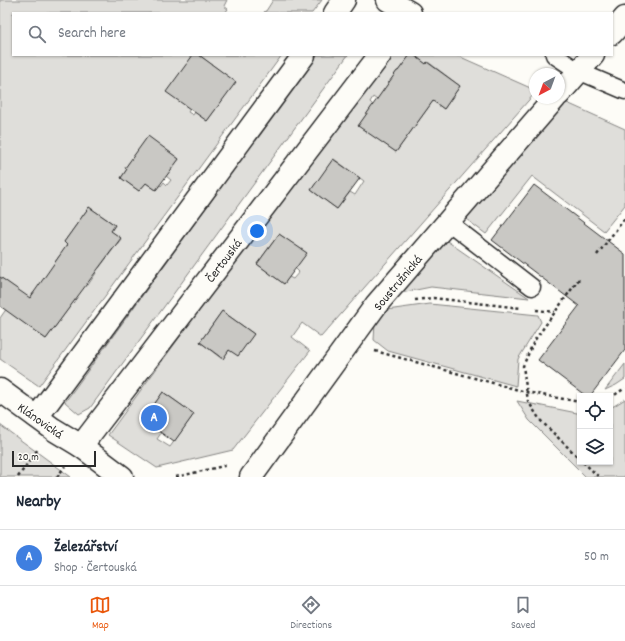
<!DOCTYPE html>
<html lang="en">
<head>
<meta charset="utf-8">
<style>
	:root { --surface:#fff; --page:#f6f6f7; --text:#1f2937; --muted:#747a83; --line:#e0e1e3; --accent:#ea580c }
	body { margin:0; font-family:Dekko,sans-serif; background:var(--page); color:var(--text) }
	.controls { position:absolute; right:12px; bottom:12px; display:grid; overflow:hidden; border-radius:0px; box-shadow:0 1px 3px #0004 }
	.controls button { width:36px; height:36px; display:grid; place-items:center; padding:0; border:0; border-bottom:1px solid var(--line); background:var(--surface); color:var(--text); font:20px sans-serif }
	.compass { position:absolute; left:529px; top:68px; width:36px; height:36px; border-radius:50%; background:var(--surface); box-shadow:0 1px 3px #0004; rotate:221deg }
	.scale { position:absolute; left:12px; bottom:10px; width:84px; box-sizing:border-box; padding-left:4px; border:2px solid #2b2b2b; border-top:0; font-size:11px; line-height:14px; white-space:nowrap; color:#2b2b2b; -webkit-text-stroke:3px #fdfcf7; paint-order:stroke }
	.you { position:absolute; left:257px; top:231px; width:14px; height:14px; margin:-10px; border:3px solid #fff; border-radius:50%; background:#1a73e8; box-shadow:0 0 0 6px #1a73e833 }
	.badge { display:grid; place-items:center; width:26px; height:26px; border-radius:50%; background:var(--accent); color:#fff; font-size:13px; font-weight:700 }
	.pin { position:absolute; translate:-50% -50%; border:2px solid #fff; box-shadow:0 1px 4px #0006 }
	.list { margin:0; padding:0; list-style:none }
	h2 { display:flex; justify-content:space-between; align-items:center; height:52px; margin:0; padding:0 16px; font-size:17px }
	h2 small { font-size:13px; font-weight:400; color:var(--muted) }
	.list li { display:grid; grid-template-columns:26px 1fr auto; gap:12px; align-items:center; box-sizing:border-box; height:56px; padding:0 16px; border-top:1px solid var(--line) }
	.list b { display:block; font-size:15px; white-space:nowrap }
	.list p { margin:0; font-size:13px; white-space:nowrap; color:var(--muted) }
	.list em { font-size:13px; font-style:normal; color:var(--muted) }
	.icon { flex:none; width:22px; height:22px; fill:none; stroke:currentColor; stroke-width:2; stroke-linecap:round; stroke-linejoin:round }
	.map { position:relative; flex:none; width:625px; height:477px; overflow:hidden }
	.search { position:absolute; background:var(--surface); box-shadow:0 1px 3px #0004; left:12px; right:12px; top:12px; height:44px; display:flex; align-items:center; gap:10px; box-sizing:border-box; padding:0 14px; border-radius:0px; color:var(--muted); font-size:15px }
	.sheet { height:108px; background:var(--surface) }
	nav { display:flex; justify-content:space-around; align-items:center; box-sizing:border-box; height:56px; border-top:1px solid var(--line); background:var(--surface); font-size:11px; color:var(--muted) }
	nav a { display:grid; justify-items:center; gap:2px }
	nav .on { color:var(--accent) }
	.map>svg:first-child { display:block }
	.green { fill:#dfdeda; stroke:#858482; fill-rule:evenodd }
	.building { fill:#c9c8c4; stroke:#2b2b2b }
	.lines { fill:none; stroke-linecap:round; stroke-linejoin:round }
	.service-casing { stroke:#2b2b2b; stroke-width:19 }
	.minor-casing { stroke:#2b2b2b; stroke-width:25 }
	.path { stroke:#2b2b2b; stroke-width:2.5; stroke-dasharray:3 3; stroke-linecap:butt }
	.service { stroke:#fdfcf7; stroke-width:16 }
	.minor { stroke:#fdfcf7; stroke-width:22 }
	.labels { text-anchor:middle; stroke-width:4; stroke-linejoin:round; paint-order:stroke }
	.street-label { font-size:13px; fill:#2b2b2b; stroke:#fdfcf7 }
</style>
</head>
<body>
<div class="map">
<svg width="625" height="477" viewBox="0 0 625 477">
	<rect width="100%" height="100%" fill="#fdfcf7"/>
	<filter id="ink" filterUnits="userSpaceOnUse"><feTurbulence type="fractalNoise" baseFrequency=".025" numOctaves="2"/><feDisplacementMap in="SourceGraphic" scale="8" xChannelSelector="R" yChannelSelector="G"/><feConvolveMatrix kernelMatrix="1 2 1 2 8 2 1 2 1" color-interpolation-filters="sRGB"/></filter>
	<g filter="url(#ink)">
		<g class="green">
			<path d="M0,0H227L224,6L228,9L225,13H13V55H193L190,109L188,112L193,115L195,112L207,121L235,82L199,55H282L39,386L0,359V318L19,291L0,277ZM148,137L179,159L166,176L171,180L167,185L164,182L161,186L160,185L156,190L146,183L139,191L121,178L127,169L125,168ZM89,207L115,225L111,231L121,239L99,268L64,242ZM60,255L76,258L96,273L88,285L55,262ZM34,292L74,301L46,339L16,317Z"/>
			<polygon points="273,0 322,0 312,13 264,13 265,11 266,11"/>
			<polygon points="317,55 348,55 90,408 79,414 65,402"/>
			<path d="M386,55H410L398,71H397L377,100L373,97L370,102L373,105L359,125L396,152L433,101L444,109L460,86L428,62L426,64L414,55H456L535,90V93L321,337L302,323L292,337L310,351L233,450L157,468L108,435ZM334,159L364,181L355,195L350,192L337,209L311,190ZM279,234L306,253L295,268L299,272L293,279L289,277L284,284L257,264ZM222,311L254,334L229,350L222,359L200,342ZM163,392L194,414L170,447L157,439L161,433L143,420Z"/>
			<polygon points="565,102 625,129 625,205 604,231 532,176 486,234 466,219"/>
			<polygon points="444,239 529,298 431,287 401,293"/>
			<polygon points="430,304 538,315 541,322 518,359 516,386 388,351 374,340 375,323 387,310"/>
			<polygon points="625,364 625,379 616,385 605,390"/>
			<polygon points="625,399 625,477 586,477 529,420 517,401 577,413 580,413 580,462 610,462 610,407 614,406"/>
			<polygon points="0,425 71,477 0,477"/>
		</g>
		<g class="building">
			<polygon points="193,55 199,55 236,82 207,121 166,92"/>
			<polygon points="410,55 414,55 426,64 427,62 460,86 444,109 433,101 396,152 358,126 397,71 398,71"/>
			<polygon points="148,136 179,159 156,190 146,183 139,191 121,178 127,169 125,168"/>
			<polygon points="333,159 360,178 337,209 311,190"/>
			<polygon points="534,185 625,254 625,350 590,396 586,396 538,360 579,306 492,240"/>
			<polygon points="89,207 115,225 111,231 121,238 46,339 0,306 0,277 30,298 67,245 64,242"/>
			<polygon points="279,234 307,253 284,284 257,264"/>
			<polygon points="222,311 254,334 238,356 229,350 223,359 200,342"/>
			<polygon points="163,392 194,414 174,442 143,420"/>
		</g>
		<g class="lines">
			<defs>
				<g id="service">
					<polyline points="554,55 578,71 625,91"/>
					<polyline points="448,222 532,287"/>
				</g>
				<g id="minor">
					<polyline points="388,0 410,13"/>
					<polyline points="335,13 344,0"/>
					<polyline points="612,33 625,18"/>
					<polyline points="559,94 593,55"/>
					<polyline points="0,390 53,429 81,446 122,477"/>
					<polyline points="37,417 304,55"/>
					<polyline points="81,446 380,55"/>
					<polyline points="251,477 376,305 555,98"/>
				</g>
			</defs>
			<use href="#service" class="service-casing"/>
			<use href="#minor" class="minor-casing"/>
			<g class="path">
				<polyline points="597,255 625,218"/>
				<polyline points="579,279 534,341 523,366 528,401 540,420 580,459"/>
				<polyline points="415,300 433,298 521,308"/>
				<polyline points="536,310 555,312"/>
				<polyline points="375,351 526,392 580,402"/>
				<polyline points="610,398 625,388"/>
				<polyline points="583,462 599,477"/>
				<polyline points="18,477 38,449"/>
				<polyline points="57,477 65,466"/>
				<polyline points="176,477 228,465"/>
			</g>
			<use href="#service" class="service"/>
			<use href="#minor" class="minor"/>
		</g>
	</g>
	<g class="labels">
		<g class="street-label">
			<text transform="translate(223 260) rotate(-53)" y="5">Čertouská</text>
			<text transform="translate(397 282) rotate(-50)" y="5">Soustružnická</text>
			<text transform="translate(41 420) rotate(35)" y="5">Klánovická</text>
		</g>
	</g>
</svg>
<div class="controls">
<button><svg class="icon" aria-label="locate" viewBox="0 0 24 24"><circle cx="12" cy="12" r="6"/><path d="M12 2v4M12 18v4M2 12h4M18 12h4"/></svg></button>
<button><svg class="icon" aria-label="layers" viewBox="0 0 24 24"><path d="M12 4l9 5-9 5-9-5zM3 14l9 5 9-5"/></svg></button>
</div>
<svg class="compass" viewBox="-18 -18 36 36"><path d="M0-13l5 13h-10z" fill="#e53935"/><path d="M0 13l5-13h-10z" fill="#747a83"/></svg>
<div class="scale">20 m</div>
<div class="you"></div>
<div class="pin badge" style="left:154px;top:418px;background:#3f7fe0">A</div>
<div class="search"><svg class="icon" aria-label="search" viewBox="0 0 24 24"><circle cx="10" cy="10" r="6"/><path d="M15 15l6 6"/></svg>Search here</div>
</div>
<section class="sheet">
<h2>Nearby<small></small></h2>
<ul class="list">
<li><span class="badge" style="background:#3f7fe0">A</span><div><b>Železářství</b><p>Shop · Čertouská</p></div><em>50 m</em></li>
</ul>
</section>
<nav>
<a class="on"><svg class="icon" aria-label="map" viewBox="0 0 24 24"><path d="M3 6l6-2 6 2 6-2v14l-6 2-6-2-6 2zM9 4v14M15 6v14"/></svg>Map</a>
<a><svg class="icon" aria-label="directions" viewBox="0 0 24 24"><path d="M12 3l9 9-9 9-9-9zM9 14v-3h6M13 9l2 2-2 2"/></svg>Directions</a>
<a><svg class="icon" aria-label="saved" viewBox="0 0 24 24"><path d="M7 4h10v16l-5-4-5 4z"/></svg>Saved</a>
</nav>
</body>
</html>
